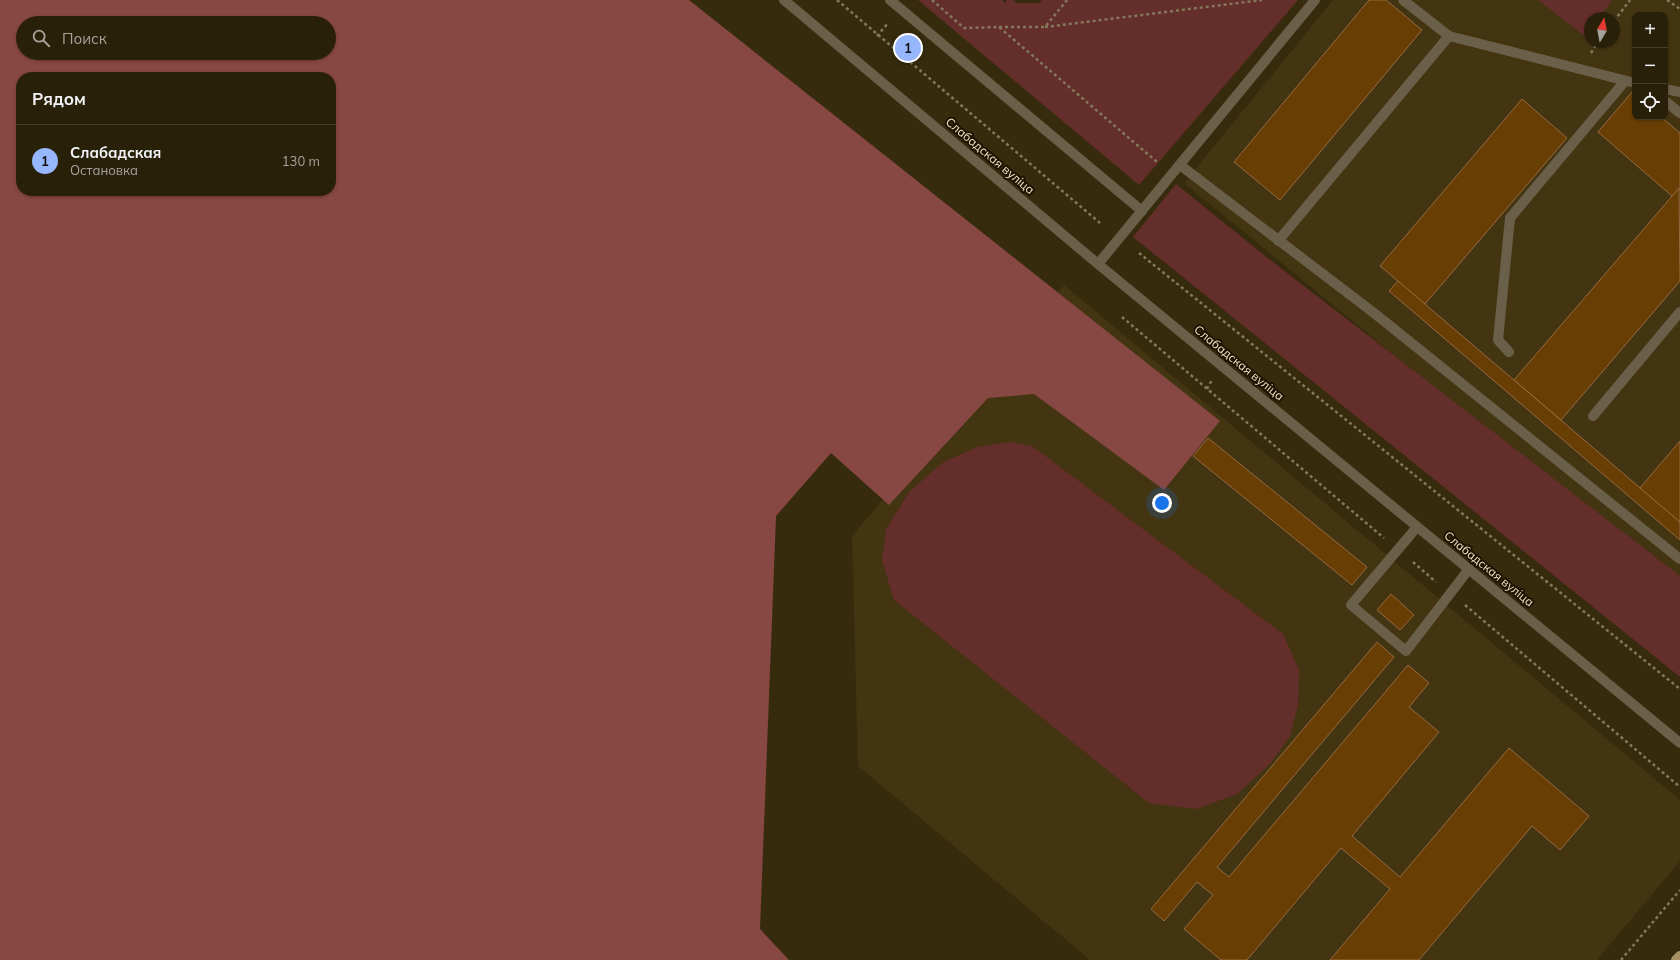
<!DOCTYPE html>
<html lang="ru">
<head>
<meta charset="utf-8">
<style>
	:root { --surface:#29200a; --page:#352d18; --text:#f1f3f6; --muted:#a5a39c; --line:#453e2b; --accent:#96b6fd }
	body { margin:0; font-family:Mulish,sans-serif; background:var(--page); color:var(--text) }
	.controls { position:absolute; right:12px; top:12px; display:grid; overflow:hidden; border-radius:8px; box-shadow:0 1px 3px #0004 }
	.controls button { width:36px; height:36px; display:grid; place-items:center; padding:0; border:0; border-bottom:1px solid var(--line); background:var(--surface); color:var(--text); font:20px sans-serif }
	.compass { position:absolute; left:1584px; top:12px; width:36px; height:36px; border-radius:50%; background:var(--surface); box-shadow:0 1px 3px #0004; rotate:10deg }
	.you { position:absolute; left:1162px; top:503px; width:14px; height:14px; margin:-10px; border:3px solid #fff; border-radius:50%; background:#1a73e8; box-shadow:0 0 0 6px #1a73e833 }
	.badge { display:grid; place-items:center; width:26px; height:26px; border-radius:50%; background:var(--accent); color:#111; font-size:13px; font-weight:700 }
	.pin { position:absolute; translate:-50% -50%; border:2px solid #fff; box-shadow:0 1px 4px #0006 }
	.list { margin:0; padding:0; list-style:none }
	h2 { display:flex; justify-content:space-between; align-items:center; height:52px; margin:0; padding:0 16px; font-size:17px }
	h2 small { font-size:13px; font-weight:400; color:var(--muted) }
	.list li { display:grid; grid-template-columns:26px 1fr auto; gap:12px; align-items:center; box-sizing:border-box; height:72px; padding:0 16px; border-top:1px solid var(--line) }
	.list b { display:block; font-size:15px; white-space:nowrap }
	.list p { margin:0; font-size:13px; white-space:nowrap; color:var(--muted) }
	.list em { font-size:13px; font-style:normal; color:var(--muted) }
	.icon { flex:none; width:22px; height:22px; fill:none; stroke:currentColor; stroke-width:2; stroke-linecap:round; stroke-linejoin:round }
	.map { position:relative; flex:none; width:1680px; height:960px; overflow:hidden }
	.search { position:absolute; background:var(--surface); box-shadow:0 1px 3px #0004; left:16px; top:16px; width:320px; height:44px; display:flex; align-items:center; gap:10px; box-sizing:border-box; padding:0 14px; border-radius:22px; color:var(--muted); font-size:15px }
	.panel { position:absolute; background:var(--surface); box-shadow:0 1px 3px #0004; left:16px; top:72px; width:320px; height:124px; border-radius:16px }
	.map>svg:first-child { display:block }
	.built { fill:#433412; fill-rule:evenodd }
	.green { fill:#642e2a }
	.forest { fill:#874742; fill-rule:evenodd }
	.building { fill:#693e05; stroke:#966b40 }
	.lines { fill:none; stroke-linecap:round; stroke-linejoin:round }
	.path { stroke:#85785b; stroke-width:2.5; stroke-dasharray:3 3; stroke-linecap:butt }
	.minor { stroke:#6a5f49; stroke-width:10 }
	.major { stroke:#a69162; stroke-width:10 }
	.labels { text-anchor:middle; stroke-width:4; stroke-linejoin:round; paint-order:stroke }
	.street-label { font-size:12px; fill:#f2e4c8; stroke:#1d1300 }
</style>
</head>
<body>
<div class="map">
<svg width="1680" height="960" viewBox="0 0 1680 960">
	<rect width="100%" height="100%" fill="#372b0d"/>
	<g class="built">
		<path d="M1333,0H1680V609L1450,401L1184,183ZM1635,15H1665V117H1635ZM1590,18H1614V42H1590Z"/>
		<polygon points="1064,285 1680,800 1680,861 1597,960 1090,960 858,766 852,536"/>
	</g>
	<g class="green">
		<polygon points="918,0 1002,0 1005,3 1007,0 1013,0 1017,3 1039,3 1042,0 1298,0 1139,185"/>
		<polygon points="1538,0 1612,0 1599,18 1590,18 1590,29 1585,36"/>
		<polygon points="1176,184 1264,255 1680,576 1680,677 1133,237"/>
		<polygon points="1010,442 1032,446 1283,634 1299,670 1298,705 1290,736 1270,764 1237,794 1196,809 1149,803 894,600 882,560 886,529 909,492 942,463 977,447"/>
	</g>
	<path class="forest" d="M0,0H689L1220,421L1164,490L1034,394L988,398L889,505L831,453L776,516L760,929L789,960H0ZM23,23H329V53H23ZM21,77H331V191H21Z"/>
	<g class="building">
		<polygon points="1369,0 1386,0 1422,30 1280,200 1234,162"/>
		<polygon points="1632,92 1635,95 1635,117 1661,117 1680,133 1680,188 1672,196 1598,132"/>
		<polygon points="1522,99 1567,138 1425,304 1380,266"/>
		<polygon points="1679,188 1680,281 1561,420 1514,380"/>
		<polygon points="1398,281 1680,522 1680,540 1389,291"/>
		<polygon points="1208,438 1367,567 1352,585 1193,456"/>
		<polygon points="1680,441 1680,522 1640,488"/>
		<polygon points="1391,594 1414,615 1400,630 1377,610"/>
		<polygon points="1377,642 1394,657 1217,867 1229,877 1408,665 1429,683 1409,707 1439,732 1352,836 1400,877 1509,748 1589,816 1560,850 1532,826 1419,960 1330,960 1390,889 1341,848 1247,960 1221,960 1184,929 1213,895 1197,882 1164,921 1151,909"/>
	</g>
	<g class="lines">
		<g class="path">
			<polyline points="837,0 1100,223"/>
			<polyline points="932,0 964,28 999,27 1157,162"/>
			<polyline points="1667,0 1680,9"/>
			<polyline points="1614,21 1630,0"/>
			<polyline points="999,27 1045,27 1067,0"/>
			<polyline points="1045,27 1262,0"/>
			<polyline points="877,36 888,23"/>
			<polyline points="1591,53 1598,42"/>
			<polyline points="1139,253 1680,689"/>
			<polyline points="1122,317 1384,538"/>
			<polyline points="1207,389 1212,380"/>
			<polyline points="1413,562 1436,582"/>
			<polyline points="1465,605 1680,787"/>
			<polyline points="1621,960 1680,890"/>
		</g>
		<g class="minor">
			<polyline points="784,0 1098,264 1680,743"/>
			<polyline points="890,0 1142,211"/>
			<polyline points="1403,0 1449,36"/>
			<polyline points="1665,89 1680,92"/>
			<polyline points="1665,101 1680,113"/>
			<polyline points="1180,165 1374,313 1680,559"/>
			<polyline points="1278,241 1449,36 1635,83"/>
			<polyline points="1098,264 1315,0"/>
			<polyline points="1509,352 1498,340 1510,218 1625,81"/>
			<polyline points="1593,416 1680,312"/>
			<polyline points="1417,527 1351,605 1406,651 1469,569"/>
		</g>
		<polyline class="major" points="1676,960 1680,956"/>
	</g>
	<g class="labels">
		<g class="street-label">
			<text transform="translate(990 156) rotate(40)" y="4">Слабадская вуліца</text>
			<text transform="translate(1239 363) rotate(39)" y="4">Слабадская вуліца</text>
			<text transform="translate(1489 569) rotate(39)" y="4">Слабадская вуліца</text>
		</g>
	</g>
</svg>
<div class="controls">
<button>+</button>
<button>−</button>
<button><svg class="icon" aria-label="locate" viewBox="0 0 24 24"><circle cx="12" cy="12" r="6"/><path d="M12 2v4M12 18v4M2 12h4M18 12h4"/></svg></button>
</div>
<svg class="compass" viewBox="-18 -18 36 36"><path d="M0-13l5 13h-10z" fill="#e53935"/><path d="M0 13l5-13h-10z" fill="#a5a39c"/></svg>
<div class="you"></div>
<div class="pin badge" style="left:908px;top:48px">1</div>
<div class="search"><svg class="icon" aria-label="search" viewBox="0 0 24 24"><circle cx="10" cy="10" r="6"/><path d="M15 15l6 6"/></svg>Поиск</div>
<section class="panel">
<h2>Рядом<small></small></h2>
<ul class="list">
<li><span class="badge">1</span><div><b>Слабадская</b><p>Остановка</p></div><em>130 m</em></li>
</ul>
</section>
</div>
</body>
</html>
